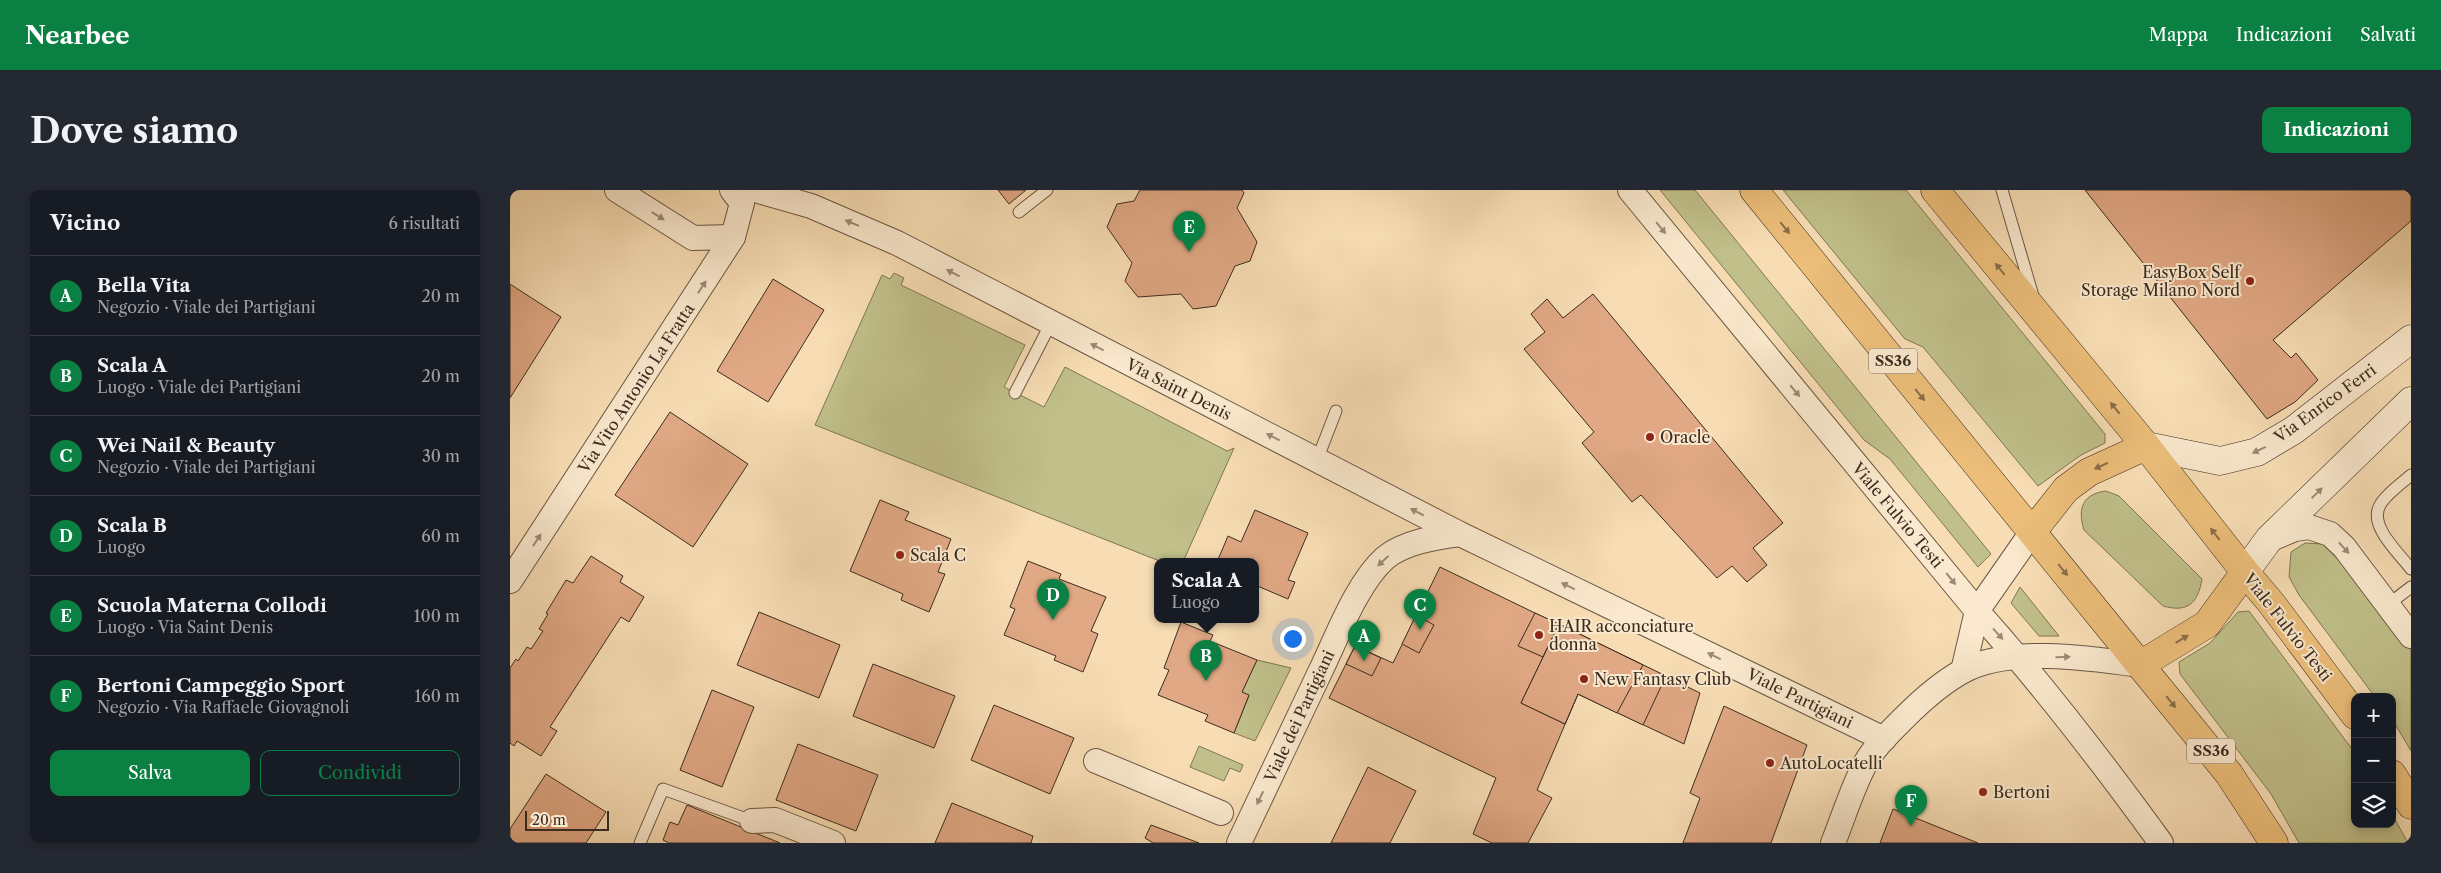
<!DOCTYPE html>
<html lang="it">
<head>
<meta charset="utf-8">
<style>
	:root { --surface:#171b24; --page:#242831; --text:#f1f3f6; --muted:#9ea1a6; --line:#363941; --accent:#0b8043 }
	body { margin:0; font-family:"Libre Caslon Text",serif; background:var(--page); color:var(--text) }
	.controls { position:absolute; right:15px; bottom:15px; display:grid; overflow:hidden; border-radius:10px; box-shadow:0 2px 8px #0003 }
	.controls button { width:45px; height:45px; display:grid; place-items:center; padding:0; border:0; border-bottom:1px solid var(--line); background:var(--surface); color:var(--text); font:25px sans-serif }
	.scale { position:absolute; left:15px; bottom:12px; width:84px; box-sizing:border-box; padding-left:5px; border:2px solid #3c2c20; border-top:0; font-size:14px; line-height:18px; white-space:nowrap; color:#3c2c20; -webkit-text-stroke:4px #fae9ce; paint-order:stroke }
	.you { position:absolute; left:782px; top:448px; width:18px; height:18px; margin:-12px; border:4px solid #fff; border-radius:50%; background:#1a73e8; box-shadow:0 0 0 8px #1a73e833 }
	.badge { display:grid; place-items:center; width:32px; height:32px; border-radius:50%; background:var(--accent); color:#fff; font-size:16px; font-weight:700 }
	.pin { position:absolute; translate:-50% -41px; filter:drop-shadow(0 1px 2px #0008) }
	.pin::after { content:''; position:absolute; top:26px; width:18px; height:15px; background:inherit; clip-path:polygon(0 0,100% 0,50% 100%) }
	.popup { position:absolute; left:644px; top:368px; width:105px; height:65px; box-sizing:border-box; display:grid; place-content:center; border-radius:10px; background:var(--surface); filter:drop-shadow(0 1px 4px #0005); font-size:16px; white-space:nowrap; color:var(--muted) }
	.popup b { font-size:19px; color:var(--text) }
	.popup::after { content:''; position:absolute; left:50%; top:100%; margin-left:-10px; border:10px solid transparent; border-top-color:var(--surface) }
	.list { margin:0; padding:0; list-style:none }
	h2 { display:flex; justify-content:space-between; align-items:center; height:65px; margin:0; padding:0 20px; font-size:21px }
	h2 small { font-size:16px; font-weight:400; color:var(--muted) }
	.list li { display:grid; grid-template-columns:32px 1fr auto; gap:15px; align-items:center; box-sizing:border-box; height:80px; padding:0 20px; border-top:1px solid var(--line) }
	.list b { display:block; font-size:19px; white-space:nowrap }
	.list p { margin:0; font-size:16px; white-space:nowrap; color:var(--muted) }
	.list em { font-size:16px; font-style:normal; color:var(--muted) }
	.actions { display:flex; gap:10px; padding:15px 20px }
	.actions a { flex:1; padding:11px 0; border:1px solid var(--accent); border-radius:10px; text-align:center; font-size:18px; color:var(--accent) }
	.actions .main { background:var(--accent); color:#fff }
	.icon { flex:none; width:28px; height:28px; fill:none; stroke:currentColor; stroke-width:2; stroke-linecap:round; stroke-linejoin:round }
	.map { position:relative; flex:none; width:1901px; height:653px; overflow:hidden; border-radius:10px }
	header { display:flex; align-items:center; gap:30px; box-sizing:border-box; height:70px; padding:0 25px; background:var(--accent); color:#fff }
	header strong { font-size:24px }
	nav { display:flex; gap:28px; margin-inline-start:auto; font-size:18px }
	.intro { display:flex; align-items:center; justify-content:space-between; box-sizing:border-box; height:120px; padding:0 30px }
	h1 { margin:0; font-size:35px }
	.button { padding:12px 22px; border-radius:10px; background:var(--accent); color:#fff; font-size:18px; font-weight:700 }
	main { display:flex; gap:30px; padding:0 30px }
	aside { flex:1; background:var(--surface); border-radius:10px; box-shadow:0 2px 8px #0003 }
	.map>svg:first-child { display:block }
	.green { fill:#c1c08a; stroke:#7e7655 }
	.building { fill:#e0a884; stroke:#3c2c20 }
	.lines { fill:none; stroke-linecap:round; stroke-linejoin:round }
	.lane-casing { stroke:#6b5845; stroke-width:13 }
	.street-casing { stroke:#6b5845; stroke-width:26 }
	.secondary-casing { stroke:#3c2c20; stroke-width:29 }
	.primary-casing { stroke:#3c2c20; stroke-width:29 }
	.highway-casing { stroke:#3c2c20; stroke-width:29 }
	.lane { stroke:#fae9ce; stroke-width:11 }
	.street { stroke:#fae9ce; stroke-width:24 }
	.secondary { stroke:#fae9ce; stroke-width:28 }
	.primary { stroke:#ecbe7a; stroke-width:28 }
	.highway { stroke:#ecbe7a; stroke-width:28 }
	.oneway { fill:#9b8a77 }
	.oneway2 { fill:#8b6e48 }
	.poi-dot { fill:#8f2418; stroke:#fae9ce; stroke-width:2 }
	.labels { text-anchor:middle; stroke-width:4; stroke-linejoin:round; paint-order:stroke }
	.shield { fill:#fae9ce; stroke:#756554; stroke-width:1 }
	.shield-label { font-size:15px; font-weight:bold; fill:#3c2c20 }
	.poi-label { font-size:16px; fill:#3c2c20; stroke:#fae9ce; text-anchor:start }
	.street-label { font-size:16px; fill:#3c2c20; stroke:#fae9ce }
</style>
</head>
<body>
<header>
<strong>Nearbee</strong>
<nav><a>Mappa</a><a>Indicazioni</a><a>Salvati</a></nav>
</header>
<div class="intro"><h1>Dove siamo</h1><a class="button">Indicazioni</a></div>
<main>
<aside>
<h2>Vicino<small>6 risultati</small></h2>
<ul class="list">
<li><span class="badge">A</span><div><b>Bella Vita</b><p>Negozio · Viale dei Partigiani</p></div><em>20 m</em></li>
<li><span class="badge">B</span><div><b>Scala A</b><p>Luogo · Viale dei Partigiani</p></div><em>20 m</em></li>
<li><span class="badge">C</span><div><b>Wei Nail &amp; Beauty</b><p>Negozio · Viale dei Partigiani</p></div><em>30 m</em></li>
<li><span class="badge">D</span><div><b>Scala B</b><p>Luogo</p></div><em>60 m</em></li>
<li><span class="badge">E</span><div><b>Scuola Materna Collodi</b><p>Luogo · Via Saint Denis</p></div><em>100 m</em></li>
<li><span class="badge">F</span><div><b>Bertoni Campeggio Sport</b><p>Negozio · Via Raffaele Giovagnoli</p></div><em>160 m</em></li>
</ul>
<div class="actions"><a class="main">Salva</a><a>Condividi</a></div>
</aside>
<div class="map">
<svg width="1901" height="653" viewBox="0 0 1901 653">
	<rect width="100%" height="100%" fill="#f8ddb4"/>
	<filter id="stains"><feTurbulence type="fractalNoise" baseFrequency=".004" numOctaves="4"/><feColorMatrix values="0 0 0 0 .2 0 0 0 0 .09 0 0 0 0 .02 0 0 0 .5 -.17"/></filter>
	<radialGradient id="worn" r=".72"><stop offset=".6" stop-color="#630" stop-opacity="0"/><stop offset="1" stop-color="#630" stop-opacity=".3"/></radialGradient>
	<g class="green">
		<polygon points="1150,0 1185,0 1481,364 1468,377 1380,269 1354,250"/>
		<polygon points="1273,0 1396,0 1595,244 1595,253 1571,265 1528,296 1413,157 1395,149"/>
		<polygon points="384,83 394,88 391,95 515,155 494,197 534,217 555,177 717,261 724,258 673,372 652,372 305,235 372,85 380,89"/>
		<path d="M1596,301L1609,306L1692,389C1688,413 1678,423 1653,416L1574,340C1567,318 1573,304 1596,301Z"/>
		<polygon points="1795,353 1813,354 1840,382 1901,461 1901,561 1882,529 1882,507 1865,507 1789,405 1779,387 1781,362"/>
		<polygon points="1510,397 1549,446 1529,446 1501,413"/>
		<polygon points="1739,421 1845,563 1845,634 1882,634 1882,624 1898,653 1789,653 1761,604 1670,484 1669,472 1700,453 1728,422"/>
		<polygon points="747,470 781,478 745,551 724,543 739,506 732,502"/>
		<polygon points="689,556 733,575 730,582 720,578 714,591 680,577"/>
	</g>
	<g class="building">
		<polygon points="488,0 516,0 499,14"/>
		<polygon points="630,0 732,0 734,3 727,18 747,52 740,71 725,76 706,116 683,119 671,104 628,107 615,91 622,73 597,37 607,14 624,11"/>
		<polygon points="1575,0 1901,0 1901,31 1763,150 1781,168 1786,163 1808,190 1785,212 1757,229"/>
		<polygon points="263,89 314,120 258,212 207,181"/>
		<polygon points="0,94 51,127 0,208"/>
		<polygon points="1083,104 1273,333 1243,358 1257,375 1237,392 1222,376 1207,388 1131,305 1122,312 1072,253 1084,242 1014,159 1035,142 1021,124 1037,109 1053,128"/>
		<polygon points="160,222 238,274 183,357 105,305"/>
		<polygon points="370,310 399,322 395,330 441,349 428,382 435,384 419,422 391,410 393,404 340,381"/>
		<polygon points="745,320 798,343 778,390 785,392 778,409 745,395 745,372 707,372 718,346 731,352"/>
		<polygon points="81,366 113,386 110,392 134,407 119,432 111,427 40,537 47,541 31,566 7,551 4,556 0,553 0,478 6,469 8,471 17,457 21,459 33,441 29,439 38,424 36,423 56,390 63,393"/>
		<polygon points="518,371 551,384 549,389 596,407 581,441 588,444 573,482 544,470 546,466 494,445 505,419 500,417"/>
		<polygon points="930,377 1190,503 1174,554 1068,504 1027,600 1042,608 1018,653 982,653 963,644 986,588 819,508 845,456 883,473"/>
		<polygon points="249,422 330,455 309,508 227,475"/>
		<polygon points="1025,423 1049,434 1033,467 1008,456"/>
		<polygon points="906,425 924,435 909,463 892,454"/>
		<polygon points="671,432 703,445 700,451 747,470 732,502 739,505 724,543 695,531 698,525 648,505 659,480 654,478"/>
		<polygon points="1049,434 1156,486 1133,535 1068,504 1055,534 1011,513"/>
		<polygon points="1049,434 1133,475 1107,523 1068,504 1055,534 1011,513"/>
		<polygon points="845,456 871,468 862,486 836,474"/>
		<polygon points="363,474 445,506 424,558 343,526"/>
		<polygon points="202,500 244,517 212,597 170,580"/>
		<polygon points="484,515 564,548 540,604 461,570"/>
		<polygon points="1214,516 1297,555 1261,653 1173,653 1190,608 1180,603"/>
		<polygon points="288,554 368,585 346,641 266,610"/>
		<polygon points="858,577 906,601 880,653 821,653"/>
		<polygon points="36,584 96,622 76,653 0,653 0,639"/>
		<polygon points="442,613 523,646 521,653 425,653"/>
		<polygon points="177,615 270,653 159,653 153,650 160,632 168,635"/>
		<polygon points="1383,619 1468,653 1370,653"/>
		<polygon points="641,635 689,653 643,653 635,648"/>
	</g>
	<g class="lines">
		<defs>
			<g id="lane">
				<polyline points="1492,0 1523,106"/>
				<polyline points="509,22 537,0"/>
				<polyline points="505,203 541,133"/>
				<polyline points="807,270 826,221"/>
				<path d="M1901,285C1892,293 1876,304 1870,315C1858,336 1889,363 1901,379"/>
				<polyline points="1879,414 1901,397"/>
				<polyline points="130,653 153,599 242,631"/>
			</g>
			<g id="street">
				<polyline points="107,0 183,48 223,47"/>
				<polyline points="245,0 301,16 387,53 950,344 1374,549"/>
				<path d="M1120,0L1467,421C1533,495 1593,573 1651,653"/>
				<polyline points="1761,349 1785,339 1799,337 1820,344 1834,357 1901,446"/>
				<polyline points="0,391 223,47 232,13 222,0"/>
				<polyline points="1453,481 1467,421 1522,342"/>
				<polyline points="586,571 711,623"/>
				<polyline points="242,631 265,630 323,653"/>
				<path d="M729,653C756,595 784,538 811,480C827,447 847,393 875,368C894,352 927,347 950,344"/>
				<path d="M1323,653C1333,628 1341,602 1353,578C1362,559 1379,543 1394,528C1411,511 1431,493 1453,481C1499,456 1580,468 1630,475"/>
			</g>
			<g id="secondary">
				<polyline points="1636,256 1710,271 1747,262 1784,240 1901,149"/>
				<polyline points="1735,382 1759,349 1901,211"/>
			</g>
			<g id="primary">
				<polyline points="1244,0 1630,475 1697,434 1735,382 1636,256 1425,0"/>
				<polyline points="1522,342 1556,299 1579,282 1636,256"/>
			</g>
			<g id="highway">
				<polyline points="1735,382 1762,414 1845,525"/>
				<polyline points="1630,475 1719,584 1764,653"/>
				<polyline points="1882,584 1901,615"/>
			</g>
		</defs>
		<use href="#lane" class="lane-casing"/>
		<use href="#street" class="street-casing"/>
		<use href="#secondary" class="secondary-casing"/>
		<use href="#primary" class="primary-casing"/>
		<use href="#highway" class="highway-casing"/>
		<use href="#lane" class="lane"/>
		<use href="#street" class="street"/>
		<use href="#secondary" class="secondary"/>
		<use href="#primary" class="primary"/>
		<use href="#highway" class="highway"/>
	</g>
	<defs><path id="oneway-solid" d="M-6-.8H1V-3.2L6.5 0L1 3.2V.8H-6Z" transform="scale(1.25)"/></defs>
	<g class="oneway">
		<use href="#oneway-solid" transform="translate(148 26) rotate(32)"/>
		<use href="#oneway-solid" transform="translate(342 33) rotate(-157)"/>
		<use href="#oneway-solid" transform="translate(1151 38) rotate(50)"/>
		<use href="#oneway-solid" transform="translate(443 83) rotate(-153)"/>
		<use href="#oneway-solid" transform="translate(192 97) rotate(-57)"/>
		<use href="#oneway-solid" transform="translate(587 157) rotate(-153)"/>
		<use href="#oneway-solid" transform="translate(1285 201) rotate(50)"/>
		<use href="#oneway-solid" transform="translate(763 247) rotate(-153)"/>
		<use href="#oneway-solid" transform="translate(1749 260) rotate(155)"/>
		<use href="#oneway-solid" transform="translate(1807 303) rotate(-44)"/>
		<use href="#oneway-solid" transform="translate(907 322) rotate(-153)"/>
		<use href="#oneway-solid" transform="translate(27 350) rotate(-57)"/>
		<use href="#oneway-solid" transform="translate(1834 358) rotate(47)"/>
		<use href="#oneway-solid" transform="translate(873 371) rotate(137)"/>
		<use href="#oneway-solid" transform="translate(1441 389) rotate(51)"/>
		<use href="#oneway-solid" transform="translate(1058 396) rotate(-154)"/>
		<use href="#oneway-solid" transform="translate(1488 444) rotate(48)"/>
		<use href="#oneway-solid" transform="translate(1204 466) rotate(-154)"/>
		<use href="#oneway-solid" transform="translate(1553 467) rotate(-1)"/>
		<use href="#oneway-solid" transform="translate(750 608) rotate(115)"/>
	</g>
	<g class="oneway2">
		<use href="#oneway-solid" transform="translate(1275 38) rotate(51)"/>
		<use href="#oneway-solid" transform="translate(1490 79) rotate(-129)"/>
		<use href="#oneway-solid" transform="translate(1410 205) rotate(51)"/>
		<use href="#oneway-solid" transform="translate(1605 218) rotate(-129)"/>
		<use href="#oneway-solid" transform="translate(1591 276) rotate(156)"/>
		<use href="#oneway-solid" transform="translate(1705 344) rotate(-128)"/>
		<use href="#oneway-solid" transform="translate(1553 380) rotate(51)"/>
		<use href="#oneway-solid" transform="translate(1672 449) rotate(-31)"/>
		<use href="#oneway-solid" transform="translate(1661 512) rotate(51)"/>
	</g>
	<g class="poi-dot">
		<circle cx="1740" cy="91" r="5"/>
		<circle cx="1140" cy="247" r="5"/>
		<circle cx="390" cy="365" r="5"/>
		<circle cx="1029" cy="445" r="5"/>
		<circle cx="1074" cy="489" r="5"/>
		<circle cx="1260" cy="573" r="5"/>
		<circle cx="1473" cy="602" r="5"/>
	</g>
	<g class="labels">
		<g class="shield">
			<rect x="1359" y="158.5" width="48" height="25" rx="4"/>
			<rect x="1677" y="548.5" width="48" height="25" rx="4"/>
		</g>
		<g class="shield-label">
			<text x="1383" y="176">SS36</text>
			<text x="1701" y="566">SS36</text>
		</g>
		<g class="poi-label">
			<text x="1730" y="88" text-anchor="end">EasyBox Self<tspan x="1730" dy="18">Storage Milano Nord</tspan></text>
			<text x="1150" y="253">Oracle</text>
			<text x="400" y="371">Scala C</text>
			<text x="1039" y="442">HAIR acconciature<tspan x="1039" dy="18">donna</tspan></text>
			<text x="1084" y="495">New Fantasy Club</text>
			<text x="1270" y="579">AutoLocatelli</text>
			<text x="1483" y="608">Bertoni</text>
		</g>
		<g class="street-label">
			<text transform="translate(126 198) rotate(-57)" y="6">Via Vito Antonio La Fratta</text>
			<text transform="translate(669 199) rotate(27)" y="6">Via Saint Denis</text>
			<text transform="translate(1815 213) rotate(-36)" y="6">Via Enrico Ferri</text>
			<text transform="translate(1388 325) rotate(50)" y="6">Viale Fulvio Testi</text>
			<text transform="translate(1778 437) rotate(52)" y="6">Viale Fulvio Testi</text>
			<text transform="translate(1290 508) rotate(26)" y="6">Viale Partigiani</text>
			<text transform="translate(789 526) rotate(-65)" y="6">Viale dei Partigiani</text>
		</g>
	</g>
	<rect width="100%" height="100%" filter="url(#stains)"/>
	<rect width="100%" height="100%" fill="url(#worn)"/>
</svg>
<div class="controls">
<button>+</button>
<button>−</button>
<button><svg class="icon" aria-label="layers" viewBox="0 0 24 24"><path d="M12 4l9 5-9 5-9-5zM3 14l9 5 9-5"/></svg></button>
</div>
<div class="scale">20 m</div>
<div class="you"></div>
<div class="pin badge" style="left:854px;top:471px">A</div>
<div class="pin badge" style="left:696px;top:491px">B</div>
<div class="popup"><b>Scala A</b>Luogo</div>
<div class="pin badge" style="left:910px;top:440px">C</div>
<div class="pin badge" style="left:543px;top:430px">D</div>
<div class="pin badge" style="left:679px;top:62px">E</div>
<div class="pin badge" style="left:1401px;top:636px">F</div>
</div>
</main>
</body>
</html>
